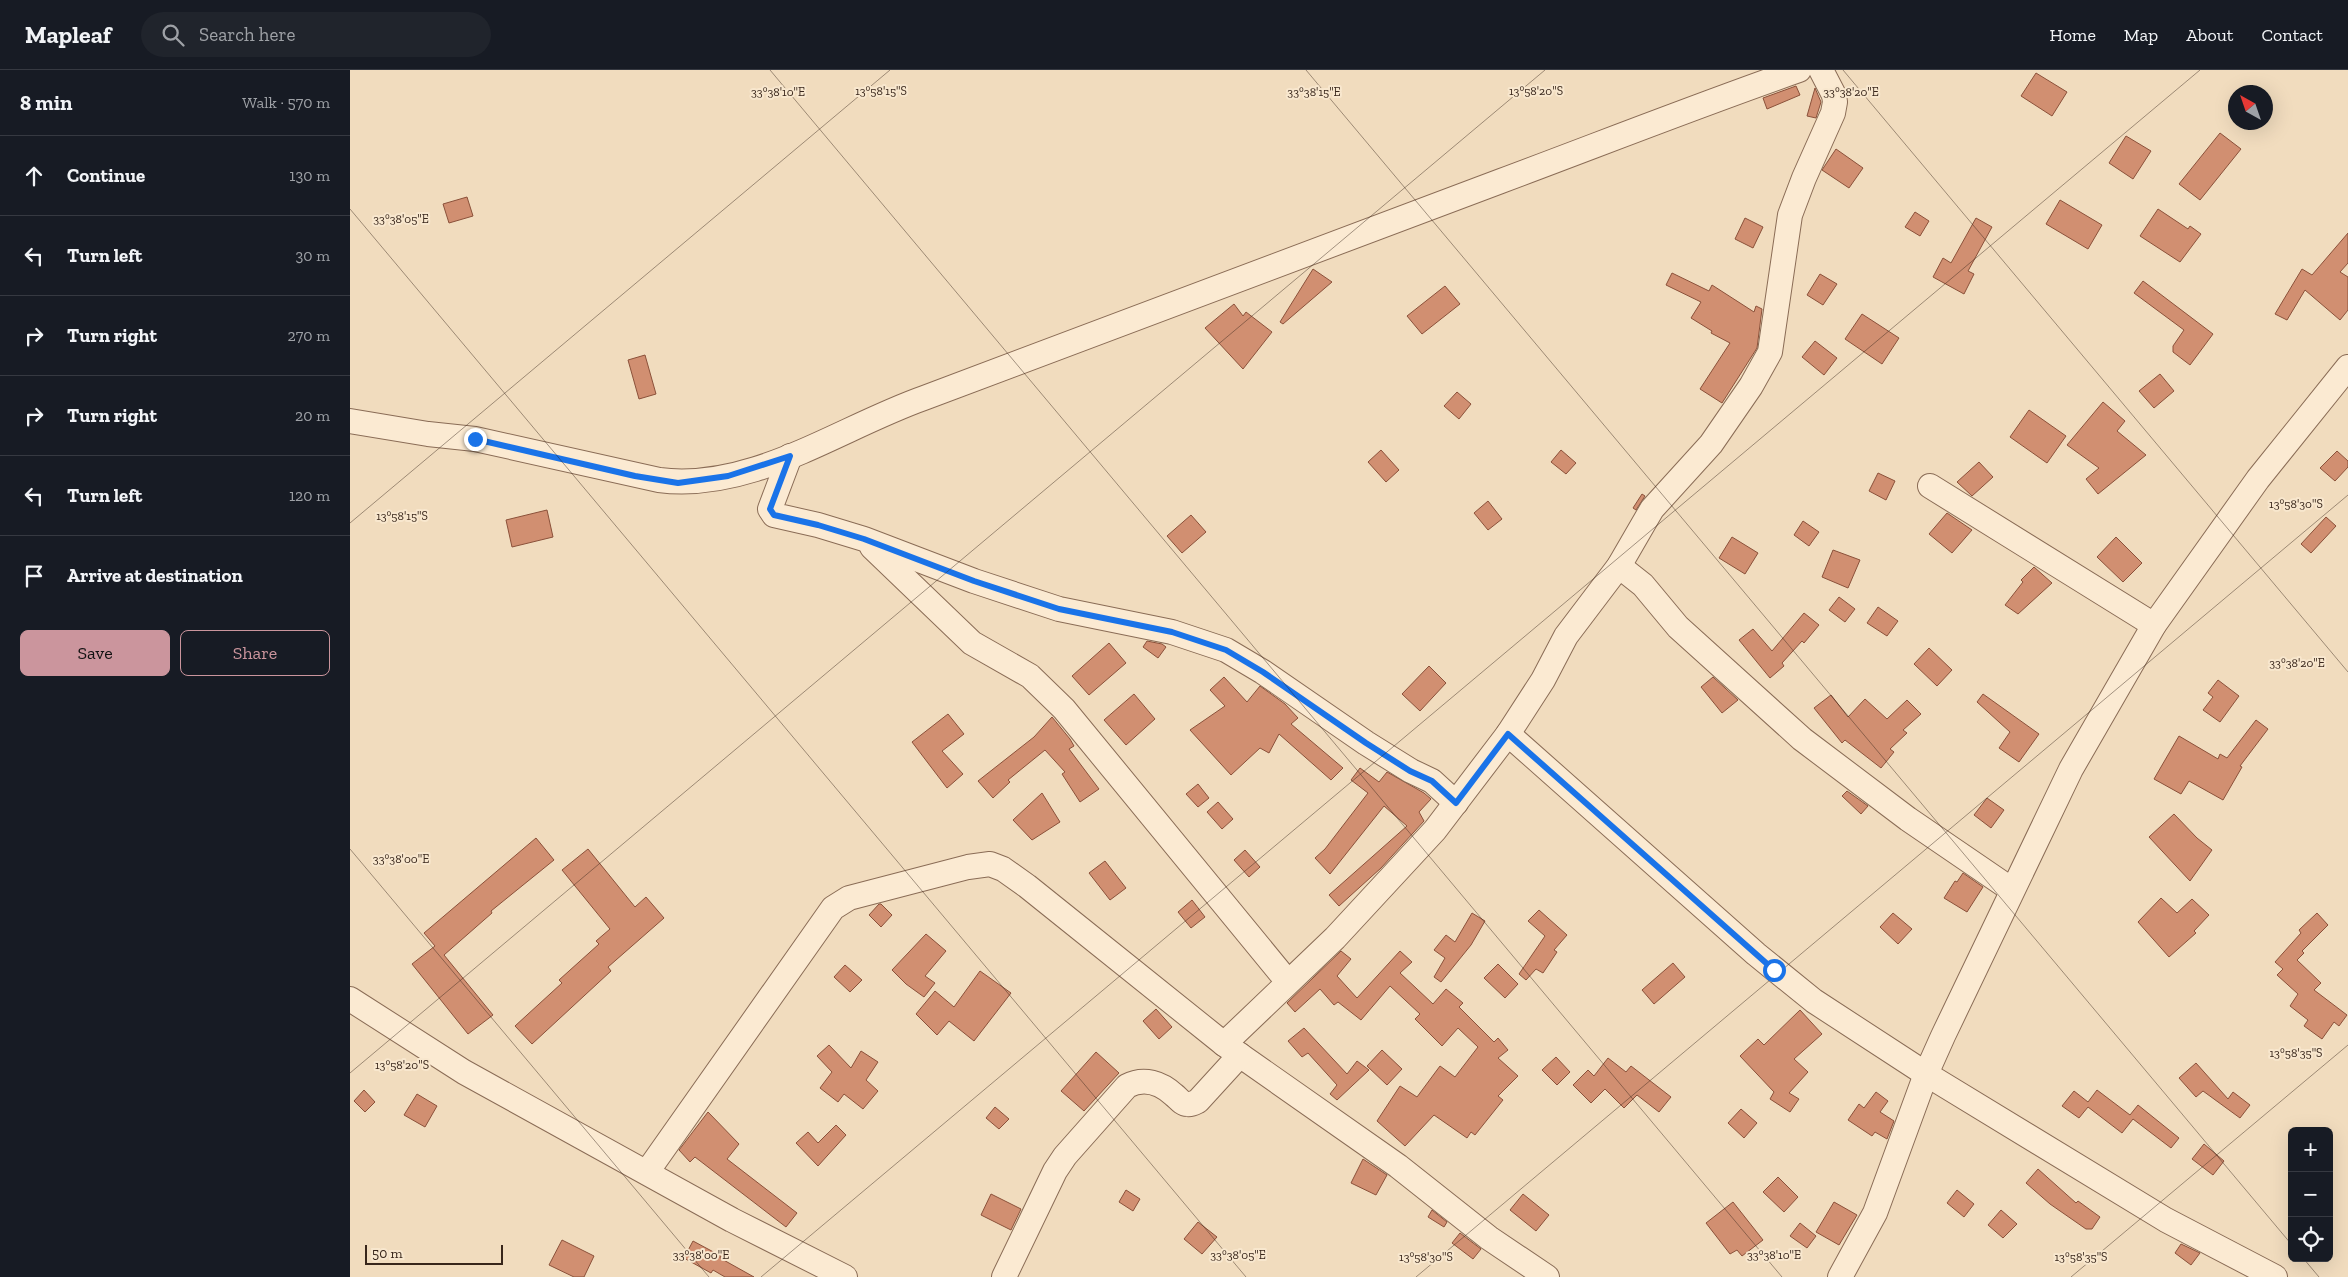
<!DOCTYPE html>
<html lang="en">
<head>
<meta charset="utf-8">
<style>
	:root { --surface:#171b24; --page:#20242c; --text:#f1f3f6; --muted:#9ea1a6; --line:#363941; --accent:#cb959d }
	body { margin:0; font-family:"Zilla Slab",serif; background:var(--page); color:var(--text) }
	.controls { position:absolute; right:15px; bottom:15px; display:grid; overflow:hidden; border-radius:8px; box-shadow:0 5px 20px #0002 }
	.controls button { width:45px; height:45px; display:grid; place-items:center; padding:0; border:0; border-bottom:1px solid var(--line); background:var(--surface); color:var(--text); font:25px sans-serif }
	.compass { position:absolute; left:1878px; top:15px; width:45px; height:45px; border-radius:50%; background:var(--surface); box-shadow:0 5px 20px #0002; rotate:320deg }
	.scale { position:absolute; left:15px; bottom:12px; width:138px; box-sizing:border-box; padding-left:5px; border:2px solid #38261b; border-top:0; font-size:14px; line-height:18px; white-space:nowrap; color:#38261b; -webkit-text-stroke:4px #f8e7ce; paint-order:stroke }
	.stop { position:absolute; width:15px; height:15px; margin:-11px; border:4px solid #1a73e8; border-radius:50%; background:#fff }
	.stop.end { background:#1a73e8; border-color:#fff; box-shadow:0 1px 5px #0008 }
	.list { margin:0; padding:0; list-style:none }
	h2 { display:flex; justify-content:space-between; align-items:center; height:65px; margin:0; padding:0 20px; font-size:21px }
	h2 small { font-size:16px; font-weight:400; color:var(--muted) }
	.list li { display:grid; grid-template-columns:32px 1fr auto; gap:15px; align-items:center; box-sizing:border-box; height:80px; padding:0 20px; border-top:1px solid var(--line) }
	.list b { display:block; font-size:19px; white-space:nowrap }
	.list em { font-size:16px; font-style:normal; color:var(--muted) }
	.actions { display:flex; gap:10px; padding:15px 20px }
	.actions a { flex:1; padding:11px 0; border:1px solid var(--accent); border-radius:8px; text-align:center; font-size:18px; color:var(--accent) }
	.actions .main { background:var(--accent); color:#111 }
	.icon { flex:none; width:28px; height:28px; fill:none; stroke:currentColor; stroke-width:2; stroke-linecap:round; stroke-linejoin:round }
	.map { position:relative; flex:none; width:1998px; height:1207px; overflow:hidden }
	header { display:flex; align-items:center; gap:30px; box-sizing:border-box; height:70px; padding:0 25px; background:var(--surface); border-bottom:1px solid var(--line) }
	header strong { font-size:24px }
	nav { display:flex; gap:28px; margin-inline-start:auto; font-size:18px }
	.search { width:350px; height:45px; background:var(--page); display:flex; align-items:center; gap:12px; box-sizing:border-box; padding:0 18px; border-radius:28px; color:var(--muted); font-size:19px }
	main { display:flex }
	aside { flex:1; background:var(--surface) }
	.map>svg:first-child { display:block }
	.building { fill:#d18f71; stroke:#8b513a }
	.lines { fill:none; stroke-linecap:round; stroke-linejoin:round }
	.minor-casing { stroke:#8a6c56; stroke-width:26 }
	.minor { stroke:#fbead2; stroke-width:24 }
	.route { stroke:#1a73e8; stroke-width:6 }
	.ticks { fill:none; stroke:#38261b; stroke-width:1; stroke-opacity:0.45 }
	.ticks-label { font-size:12px; text-anchor:middle; fill:#38261b; stroke:#f8e7ce; stroke-width:4; stroke-linejoin:round; paint-order:stroke }
</style>
</head>
<body>
<header>
<strong>Mapleaf</strong>
<div class="search"><svg class="icon" aria-label="search" viewBox="0 0 24 24"><circle cx="10" cy="10" r="6"/><path d="M15 15l6 6"/></svg>Search here</div>
<nav><a>Home</a><a>Map</a><a>About</a><a>Contact</a></nav>
</header>
<main>
<aside>
<h2>8 min<small>Walk · 570 m</small></h2>
<ul class="list">
<li><svg class="icon" aria-label="ahead" viewBox="0 0 24 24"><path d="M12 20V5M6 11l6-6 6 6"/></svg><div><b>Continue</b></div><em>130 m</em></li>
<li><svg class="icon" aria-label="left" viewBox="0 0 24 24"><path d="M17 20v-9H6M10 6l-5 5 5 5"/></svg><div><b>Turn left</b></div><em>30 m</em></li>
<li><svg class="icon" aria-label="right" viewBox="0 0 24 24"><path d="M7 20v-9h11M14 6l5 5-5 5"/></svg><div><b>Turn right</b></div><em>270 m</em></li>
<li><svg class="icon" aria-label="right" viewBox="0 0 24 24"><path d="M7 20v-9h11M14 6l5 5-5 5"/></svg><div><b>Turn right</b></div><em>20 m</em></li>
<li><svg class="icon" aria-label="left" viewBox="0 0 24 24"><path d="M17 20v-9H6M10 6l-5 5 5 5"/></svg><div><b>Turn left</b></div><em>120 m</em></li>
<li><svg class="icon" aria-label="arrive" viewBox="0 0 24 24"><path d="M6 21V4h12l-3 4 3 4H6"/></svg><div><b>Arrive at destination</b></div></li>
</ul>
<div class="actions"><a class="main">Save</a><a>Share</a></div>
</aside>
<div class="map">
<svg width="1998" height="1207" viewBox="0 0 1998 1207">
	<rect width="100%" height="100%" fill="#f1dcbe"/>
	<g class="building">
		<polygon points="1686,3 1717,22 1702,46 1671,26"/>
		<polygon points="1446,16 1450,25 1417,39 1413,28"/>
		<polygon points="1465,18 1471,32 1466,48 1457,46"/>
		<polygon points="1870,63 1891,79 1850,130 1829,114"/>
		<polygon points="1776,66 1801,81 1783,109 1759,93"/>
		<polygon points="1486,79 1513,98 1499,118 1472,100"/>
		<polygon points="117,127 123,146 99,153 93,134"/>
		<polygon points="1710,130 1752,155 1738,179 1696,154"/>
		<polygon points="1808,139 1838,159 1840,156 1851,164 1830,192 1790,166"/>
		<polygon points="1565,142 1579,151 1570,166 1555,157"/>
		<polygon points="1395,148 1413,157 1403,178 1385,169"/>
		<polygon points="1626,148 1642,157 1618,201 1624,204 1614,224 1583,207 1593,188 1601,193"/>
		<polygon points="1998,163 1998,193 1990,202 1998,207 1998,240 1990,250 1955,220 1937,250 1925,244 1952,199 1962,205"/>
		<polygon points="963,199 982,212 933,254 930,252"/>
		<polygon points="1322,203 1359,221 1362,215 1404,242 1406,236 1412,239 1407,278 1372,333 1350,319 1380,273 1361,263 1362,261 1341,248 1351,232 1316,215"/>
		<polygon points="1470,204 1487,214 1473,235 1457,225"/>
		<polygon points="1793,211 1863,264 1840,295 1823,282 1823,276 1834,260 1784,223"/>
		<polygon points="1095,216 1110,234 1072,264 1057,246"/>
		<polygon points="884,234 893,246 896,242 922,262 893,299 855,258"/>
		<polygon points="1512,244 1549,268 1532,294 1495,269"/>
		<polygon points="1465,271 1487,288 1474,305 1452,287"/>
		<polygon points="295,285 306,324 289,329 278,290"/>
		<polygon points="1810,304 1824,321 1804,338 1789,321"/>
		<polygon points="1107,322 1121,334 1109,349 1094,336"/>
		<polygon points="1753,332 1775,351 1767,361 1796,385 1748,424 1736,409 1749,398 1717,375"/>
		<polygon points="1679,340 1716,366 1697,393 1660,367"/>
		<polygon points="1031,380 1049,400 1036,412 1018,392"/>
		<polygon points="1211,380 1226,393 1216,404 1201,392"/>
		<polygon points="1987,381 1998,391 1998,397 1985,411 1970,398"/>
		<polygon points="1629,392 1643,407 1622,426 1607,412"/>
		<polygon points="1528,403 1545,411 1536,430 1519,421"/>
		<polygon points="1292,424 1295,426 1286,440 1283,438"/>
		<polygon points="1138,431 1152,449 1138,460 1124,443"/>
		<polygon points="197,440 203,467 162,477 156,450"/>
		<polygon points="1597,443 1622,460 1602,483 1579,464"/>
		<polygon points="841,445 856,462 832,483 817,466"/>
		<polygon points="1976,447 1986,456 1961,483 1951,474"/>
		<polygon points="1453,451 1469,462 1459,476 1444,465"/>
		<polygon points="1382,467 1408,483 1395,504 1369,488"/>
		<polygon points="1766,467 1792,493 1773,512 1747,487"/>
		<polygon points="1483,480 1510,490 1498,518 1472,507"/>
		<polygon points="1684,497 1702,513 1668,544 1655,535 1673,512 1671,510"/>
		<polygon points="1489,527 1505,539 1495,552 1479,540"/>
		<polygon points="1528,537 1548,551 1537,566 1517,553"/>
		<polygon points="1454,543 1469,555 1454,573 1452,571 1432,593 1434,596 1420,608 1389,570 1403,559 1422,581"/>
		<polygon points="797,571 812,574 816,577 808,588 793,577"/>
		<polygon points="759,573 776,593 739,625 722,606"/>
		<polygon points="1579,578 1602,600 1587,616 1564,594"/>
		<polygon points="1079,596 1096,613 1070,641 1052,624"/>
		<polygon points="874,607 897,632 910,616 935,634 948,648 941,654 993,698 981,710 929,664 919,683 910,678 881,705 840,660 875,636 860,620"/>
		<polygon points="1363,607 1388,630 1372,643 1351,617"/>
		<polygon points="1868,610 1889,626 1870,652 1853,640 1863,627 1858,623"/>
		<polygon points="784,624 805,649 776,675 754,650"/>
		<polygon points="1633,624 1689,664 1669,692 1649,678 1660,662 1627,632"/>
		<polygon points="1481,625 1498,647 1515,629 1537,649 1557,630 1571,644 1553,660 1557,663 1540,679 1544,682 1531,698 1495,670 1492,673 1464,638"/>
		<polygon points="598,644 614,664 592,681 613,704 597,718 562,672"/>
		<polygon points="702,647 720,669 724,676 719,679 749,719 730,732 712,704 715,702 695,680 658,710 660,712 643,728 628,711 684,667"/>
		<polygon points="1906,650 1918,659 1890,696 1892,697 1873,730 1839,711 1831,724 1804,709 1829,666 1868,689 1870,684 1877,688"/>
		<polygon points="1010,698 1029,712 1037,702 1074,723 1081,729 1069,742 1074,751 1031,798 989,836 979,825 1057,756 1034,736 980,804 965,788 975,779 1018,723 1001,710"/>
		<polygon points="848,714 859,728 848,737 836,724"/>
		<polygon points="1497,721 1518,736 1511,744 1492,726"/>
		<polygon points="692,723 710,752 682,770 663,750"/>
		<polygon points="1637,728 1654,740 1641,758 1624,745"/>
		<polygon points="868,732 883,749 872,759 857,742"/>
		<polygon points="1824,744 1847,768 1862,780 1840,811 1799,767"/>
		<polygon points="186,768 204,790 141,841 142,843 94,885 143,945 118,964 62,894 85,876 74,863"/>
		<polygon points="238,779 285,837 296,827 314,848 258,897 261,901 182,974 165,956 212,913 209,910 249,874 246,871 260,859 212,800"/>
		<polygon points="895,780 910,797 899,807 884,790"/>
		<polygon points="755,791 776,818 760,830 739,803"/>
		<polygon points="1613,803 1633,817 1617,842 1594,828 1605,811 1607,812"/>
		<polygon points="1811,828 1827,843 1842,829 1859,845 1844,861 1846,863 1819,887 1788,852"/>
		<polygon points="842,830 855,847 841,858 828,842"/>
		<polygon points="529,834 531,834 542,845 531,857 519,845"/>
		<polygon points="1189,840 1217,865 1204,880 1207,882 1193,903 1186,899 1176,910 1169,904 1195,866 1178,851"/>
		<polygon points="1122,843 1135,851 1121,875 1091,912 1084,907 1095,888 1084,880 1096,865 1105,872"/>
		<polygon points="1543,843 1562,859 1548,874 1530,857"/>
		<polygon points="1967,843 1978,855 1952,881 1954,883 1947,890 1971,913 1964,920 1997,945 1989,956 1984,952 1972,969 1954,956 1958,950 1940,936 1948,924 1927,905 1933,899 1925,892 1951,863 1949,860"/>
		<polygon points="576,864 596,881 575,906 585,913 574,927 556,914 542,900"/>
		<polygon points="991,881 1001,889 987,906 1007,928 1050,881 1062,892 1050,903 1083,934 1096,919 1113,933 1109,937 1144,972 1148,968 1158,980 1148,988 1168,1006 1148,1026 1153,1030 1125,1065 1121,1062 1117,1068 1084,1045 1055,1076 1027,1051 1050,1016 1067,1027 1090,996 1105,1007 1128,977 1108,958 1092,976 1065,949 1070,944 1040,916 1011,950 988,932 984,935 970,919 945,942 937,933"/>
		<polygon points="1323,893 1335,907 1304,934 1292,920"/>
		<polygon points="1148,894 1168,914 1155,928 1134,908"/>
		<polygon points="495,895 512,910 500,922 484,907"/>
		<polygon points="630,901 661,923 624,971 599,951 587,965 566,944 585,921 604,937"/>
		<polygon points="806,939 822,957 809,969 793,951"/>
		<polygon points="1450,940 1472,964 1444,989 1458,1002 1439,1023 1449,1029 1440,1042 1420,1029 1424,1022 1390,986 1408,969 1414,975"/>
		<polygon points="954,958 997,1004 1007,991 1019,1000 987,1030 980,1024 987,1015 958,983 952,987 938,971"/>
		<polygon points="479,975 501,998 511,981 528,992 516,1010 528,1021 513,1039 494,1024 488,1032 470,1018 482,1002 467,986"/>
		<polygon points="1032,980 1052,999 1037,1015 1017,996"/>
		<polygon points="746,982 769,1003 734,1041 711,1021"/>
		<polygon points="1206,987 1220,1002 1207,1015 1192,1000"/>
		<polygon points="1258,988 1276,1002 1281,996 1321,1027 1309,1042 1287,1025 1274,1038 1255,1019 1241,1033 1223,1015 1238,1000 1244,1006"/>
		<polygon points="1846,993 1878,1029 1883,1022 1900,1035 1890,1048 1853,1021 1846,1027 1829,1008"/>
		<polygon points="14,1020 25,1032 15,1042 4,1031"/>
		<polygon points="1747,1020 1780,1045 1788,1035 1829,1068 1821,1078 1783,1049 1772,1063 1738,1037 1729,1048 1712,1036 1724,1021 1738,1032"/>
		<polygon points="1526,1022 1538,1031 1530,1042 1544,1051 1537,1069 1525,1062 1522,1066 1498,1050 1509,1034 1514,1038"/>
		<polygon points="67,1024 87,1036 75,1057 54,1045"/>
		<polygon points="645,1037 659,1049 649,1059 636,1048"/>
		<polygon points="1391,1039 1407,1053 1394,1068 1378,1053"/>
		<polygon points="358,1042 389,1074 377,1089 447,1143 436,1157 345,1087 340,1092 329,1080"/>
		<polygon points="486,1055 496,1065 468,1096 446,1073 458,1062 468,1073"/>
		<polygon points="1854,1074 1874,1091 1863,1105 1842,1089"/>
		<polygon points="1013,1089 1037,1105 1026,1125 1001,1113"/>
		<polygon points="1688,1099 1726,1133 1728,1131 1750,1147 1742,1159 1736,1159 1700,1134 1676,1113"/>
		<polygon points="1428,1107 1448,1127 1434,1142 1413,1122"/>
		<polygon points="776,1120 790,1129 783,1141 769,1132"/>
		<polygon points="1607,1120 1624,1134 1614,1147 1597,1133"/>
		<polygon points="641,1124 671,1139 661,1160 631,1145"/>
		<polygon points="1173,1124 1199,1145 1186,1161 1160,1140"/>
		<polygon points="1383,1132 1413,1170 1392,1186 1387,1180 1380,1184 1356,1153"/>
		<polygon points="1484,1132 1507,1145 1489,1175 1466,1162"/>
		<polygon points="1082,1140 1097,1152 1094,1157 1078,1147"/>
		<polygon points="1651,1140 1667,1154 1653,1168 1638,1155"/>
		<polygon points="848,1152 867,1167 852,1184 834,1169"/>
		<polygon points="1450,1153 1466,1166 1457,1178 1440,1166"/>
		<polygon points="1110,1163 1131,1179 1123,1189 1102,1173"/>
		<polygon points="212,1170 244,1186 234,1207 224,1207 199,1195"/>
		<polygon points="343,1171 371,1186 370,1188 404,1207 375,1207 363,1200 361,1203 334,1188"/>
		<polygon points="1831,1174 1850,1183 1841,1195 1825,1183"/>
	</g>
	<g class="lines">
		<defs>
			<g id="minor">
				<path d="M0,351L78,364L125,369L309,410C402,422 489,358 574,328C767,257 959,184 1151,111C1250,74 1349,35 1449,0"/>
				<polyline points="440,386 420,439 424,445 468,455 514,469 624,511 709,539 822,562 876,580 913,602 1016,673 1061,701 1082,711 1106,733"/>
				<polyline points="1580,416 1804,555"/>
				<polyline points="522,477 622,573 680,606 714,639 938,912"/>
				<polyline points="1269,496 1293,515 1328,557 1452,669 1558,749 1662,820"/>
				<polyline points="1158,664 1406,884 1464,931 1576,1004 1816,1150 1925,1207"/>
				<polyline points="0,929 114,1002 382,1150 495,1207"/>
				<polyline points="874,974 985,868 1085,760 1158,664 1193,610 1216,566 1269,496 1302,439 1361,374 1401,316 1420,282 1440,145 1454,108 1483,43 1485,32 1484,25 1471,0"/>
				<polyline points="297,1102 483,838 499,828 618,797 640,794 653,799 677,816 874,974 1048,1096 1139,1168 1197,1207"/>
				<path d="M654,1207L705,1101L715,1086L777,1016C794,1007 811,1013 824,1025C828,1028 832,1034 837,1034C841,1035 844,1033 848,1031L890,985"/>
				<polyline points="1490,1207 1525,1143 1576,1004 1593,966 1721,699 1804,555 1908,409 1998,297"/>
			</g>
		</defs>
		<use href="#minor" class="minor-casing"/>
		<use href="#minor" class="minor"/>
	</g>
	<g class="lines">
		<polyline class="route" points="125,369 285,406 328,413 378,406 440,386 420,439 424,445 468,455 514,469 624,511 709,539 822,562 876,580 913,602 1016,673 1060,701 1082,711 1106,733 1158,664 1424,900"/>
	</g>
	<path class="ticks" d="M420,0L1432,1207M956,0L1942,1175M1493,0L1998,602M0,139L896,1207M0,453L540,0M0,779L359,1207M0,1003L1195,0M1953,1188L1969,1207M411,1207L1850,0M1066,1207L1998,425M1721,1207L1998,975"/>
	<g class="ticks-label">
		<text x="531" y="25">13°58'15"S</text>
		<text x="1186" y="25">13°58'20"S</text>
		<text x="428" y="26">33°38'10"E</text>
		<text x="964" y="26">33°38'15"E</text>
		<text x="1501" y="26">33°38'20"E</text>
		<text x="51" y="153">33°38'05"E</text>
		<text x="1946" y="438">13°58'30"S</text>
		<text x="52" y="450">13°58'15"S</text>
		<text x="1947" y="597">33°38'20"E</text>
		<text x="51" y="793">33°38'00"E</text>
		<text x="1946" y="987">13°58'35"S</text>
		<text x="52" y="999">13°58'20"S</text>
		<text x="351" y="1189">33°38'00"E</text>
		<text x="888" y="1189">33°38'05"E</text>
		<text x="1424" y="1189">33°38'10"E</text>
		<text x="1076" y="1191">13°58'30"S</text>
		<text x="1731" y="1191">13°58'35"S</text>
	</g>
</svg>
<div class="controls">
<button>+</button>
<button>−</button>
<button><svg class="icon" aria-label="locate" viewBox="0 0 24 24"><circle cx="12" cy="12" r="6"/><path d="M12 2v4M12 18v4M2 12h4M18 12h4"/></svg></button>
</div>
<svg class="compass" viewBox="-18 -18 36 36"><path d="M0-13l5 13h-10z" fill="#e53935"/><path d="M0 13l5-13h-10z" fill="#9ea1a6"/></svg>
<div class="scale">50 m</div>
<div class="stop" style="left:1424px;top:900px"></div>
<div class="stop end" style="left:125px;top:369px"></div>
</div>
</main>
</body>
</html>
